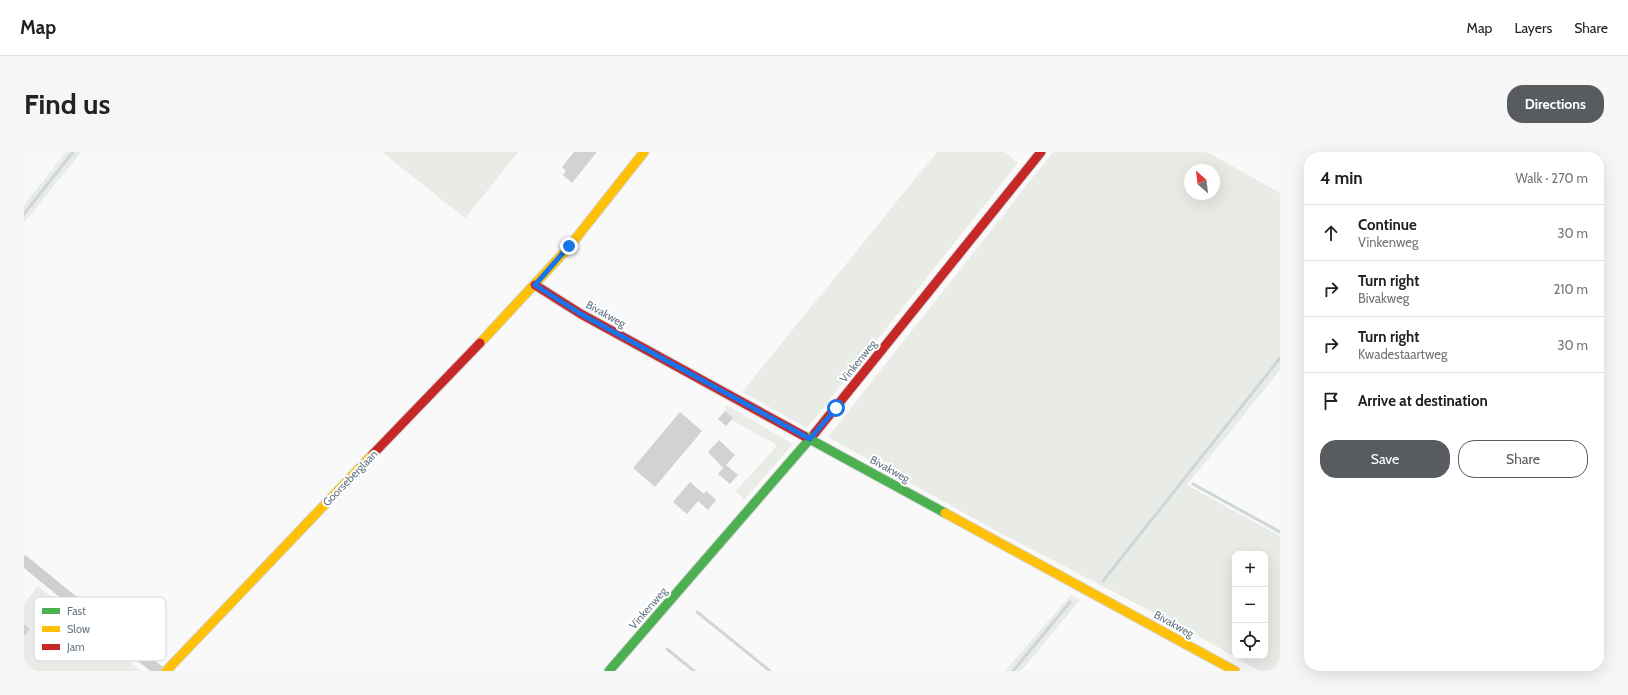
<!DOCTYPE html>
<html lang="en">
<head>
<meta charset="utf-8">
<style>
	:root { --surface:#fff; --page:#f6f6f6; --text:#222; --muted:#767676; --line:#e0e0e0; --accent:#585c60 }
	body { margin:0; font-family:Cabin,sans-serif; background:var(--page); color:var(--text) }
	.controls { position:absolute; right:12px; bottom:12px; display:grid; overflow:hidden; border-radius:8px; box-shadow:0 4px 16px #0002 }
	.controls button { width:36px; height:36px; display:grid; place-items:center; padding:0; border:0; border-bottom:1px solid var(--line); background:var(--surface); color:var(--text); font:20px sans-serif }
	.compass { position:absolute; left:1160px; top:12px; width:36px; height:36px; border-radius:50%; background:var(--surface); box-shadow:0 4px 16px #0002; rotate:332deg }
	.stop { position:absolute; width:12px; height:12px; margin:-9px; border:3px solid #1a73e8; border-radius:50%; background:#fff }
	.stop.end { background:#1a73e8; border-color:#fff; box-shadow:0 1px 4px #0008 }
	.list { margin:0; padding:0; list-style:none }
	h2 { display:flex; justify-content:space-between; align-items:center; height:52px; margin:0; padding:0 16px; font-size:17px }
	h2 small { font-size:13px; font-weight:400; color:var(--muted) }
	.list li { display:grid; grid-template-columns:26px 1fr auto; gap:12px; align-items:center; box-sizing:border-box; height:56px; padding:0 16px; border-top:1px solid var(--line) }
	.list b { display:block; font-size:15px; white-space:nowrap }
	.list p { margin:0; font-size:13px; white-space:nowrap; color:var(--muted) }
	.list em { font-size:13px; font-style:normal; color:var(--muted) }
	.actions { display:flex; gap:8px; padding:12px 16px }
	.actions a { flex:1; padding:9px 0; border:1px solid var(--accent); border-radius:16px; text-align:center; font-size:14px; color:var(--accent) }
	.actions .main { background:var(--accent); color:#fff }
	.icon { flex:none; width:22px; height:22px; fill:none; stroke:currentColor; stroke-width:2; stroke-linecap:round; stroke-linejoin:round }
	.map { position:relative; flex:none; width:1256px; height:519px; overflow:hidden; border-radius:16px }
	header { display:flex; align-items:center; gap:24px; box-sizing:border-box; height:56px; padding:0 20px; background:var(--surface); border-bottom:1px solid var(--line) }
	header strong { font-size:19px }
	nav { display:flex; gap:22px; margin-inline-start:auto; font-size:14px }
	.intro { display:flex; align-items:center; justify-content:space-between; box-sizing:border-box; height:96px; padding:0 24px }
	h1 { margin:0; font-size:28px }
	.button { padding:10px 18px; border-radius:16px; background:var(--accent); color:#fff; font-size:14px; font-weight:700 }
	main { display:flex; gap:24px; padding:0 24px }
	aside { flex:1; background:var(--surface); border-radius:16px; box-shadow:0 4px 16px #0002 }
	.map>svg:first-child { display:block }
	.green { fill:#e8ebe6; fill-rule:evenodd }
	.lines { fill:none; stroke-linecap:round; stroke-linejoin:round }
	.stream { stroke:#ced6d9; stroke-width:3 }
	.building { fill:#d0d2d3 }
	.fast-casing { stroke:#d5d6d7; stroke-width:11 }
	.slow-casing { stroke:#d5d6d7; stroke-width:11 }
	.jam-casing { stroke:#d5d6d7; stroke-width:11 }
	.street { stroke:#cecfd0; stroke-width:11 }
	.fast { stroke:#4caf50; stroke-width:9 }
	.slow { stroke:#ffc107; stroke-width:9 }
	.jam { stroke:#c62828; stroke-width:9 }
	.route { stroke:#1a73e8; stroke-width:5 }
	.labels { text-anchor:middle; stroke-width:4; stroke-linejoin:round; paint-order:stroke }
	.street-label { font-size:11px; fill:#657683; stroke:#fff }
	.key { fill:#fff; stroke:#d1d6da; stroke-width:1 }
	.key-label { font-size:11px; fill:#657683 }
</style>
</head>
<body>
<header>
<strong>Map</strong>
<nav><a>Map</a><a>Layers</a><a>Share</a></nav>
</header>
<div class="intro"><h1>Find us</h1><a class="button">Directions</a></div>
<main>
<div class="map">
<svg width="1256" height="519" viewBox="0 0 1256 519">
	<rect width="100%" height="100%" fill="#f9f9f9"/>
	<g class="green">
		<polygon points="42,0 57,0 0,71 0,53"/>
		<polygon points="358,0 494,0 441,66"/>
		<polygon points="913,0 981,0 994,11 783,276 718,240"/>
		<path d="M1029,0H1183L1256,41V218L1163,333L1256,384V519H1236L1167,480L980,383L804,285ZM1166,18H1190V42H1166ZM1211,402H1241V504H1211Z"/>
		<polygon points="702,253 769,292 720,348 712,339 752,295 751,292 701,264"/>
		<polygon points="14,434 117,519 0,519 0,451"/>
		<polygon points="1047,443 1056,448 997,519 981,519"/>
	</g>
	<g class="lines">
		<g class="stream">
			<polyline points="0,62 49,0"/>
			<polyline points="1169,332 1256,380"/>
			<polyline points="1079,429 1256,206"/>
			<polyline points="673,460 746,519"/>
			<polyline points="643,497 670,519"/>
			<polyline points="989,519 1046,450"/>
		</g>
	</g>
	<g class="building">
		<polygon points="550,0 573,0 548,31 539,23 542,19 538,15"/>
		<polygon points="701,259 709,266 702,274 694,267"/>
		<polygon points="656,260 678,279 631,335 609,316"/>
		<polygon points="695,288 711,303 702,313 714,323 706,332 694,322 699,316 684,300"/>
		<polygon points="666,330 680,342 682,339 692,348 684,358 674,349 663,362 649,350"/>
		<polygon points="21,468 35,479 32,485 30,484 26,489 9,475 13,471 17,473"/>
		<polygon points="0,472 6,477 1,483 0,482"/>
	</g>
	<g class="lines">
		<defs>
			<g id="fast">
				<polyline points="780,284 921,361"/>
				<polyline points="585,519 791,281"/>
			</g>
			<g id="slow">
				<polyline points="456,191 545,95 620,0"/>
				<polyline points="921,361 1211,519"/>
				<polyline points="142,519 349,302"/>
			</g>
			<g id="jam">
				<polyline points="511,133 557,162 780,284"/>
				<polyline points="791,281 1017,0"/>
				<polyline points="349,302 456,191"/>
			</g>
		</defs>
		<use href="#fast" class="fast-casing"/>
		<use href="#slow" class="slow-casing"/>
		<use href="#jam" class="jam-casing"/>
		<polyline class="street" points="0,409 135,519"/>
		<use href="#fast" class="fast"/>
		<use href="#slow" class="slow"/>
		<use href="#jam" class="jam"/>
	</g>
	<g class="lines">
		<polyline class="route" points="545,94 511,133 557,162 786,287 812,256"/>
	</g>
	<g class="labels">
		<g class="street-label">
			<text transform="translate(582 162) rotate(29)" y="4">Bivakweg</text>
			<text transform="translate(834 209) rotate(-51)" y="4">Vinkenweg</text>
			<text transform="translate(866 317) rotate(29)" y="4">Bivakweg</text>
			<text transform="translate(326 326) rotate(-46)" y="4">Goorseberglaan</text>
			<text transform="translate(624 456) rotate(-49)" y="4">Vinkenweg</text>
			<text transform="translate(1150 472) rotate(29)" y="4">Bivakweg</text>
		</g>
	</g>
	<rect x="10" y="445" width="132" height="64" rx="6" class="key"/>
	<rect x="18" y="456" width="18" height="6" fill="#4caf50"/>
	<rect x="18" y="474" width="18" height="6" fill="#ffc107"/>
	<rect x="18" y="492" width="18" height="6" fill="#c62828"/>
	<g class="key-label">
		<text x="43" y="463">Fast</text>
		<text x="43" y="481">Slow</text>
		<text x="43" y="499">Jam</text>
	</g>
</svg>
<div class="controls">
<button>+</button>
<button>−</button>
<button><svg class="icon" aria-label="locate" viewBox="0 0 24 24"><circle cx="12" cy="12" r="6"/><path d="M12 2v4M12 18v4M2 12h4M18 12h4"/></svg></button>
</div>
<svg class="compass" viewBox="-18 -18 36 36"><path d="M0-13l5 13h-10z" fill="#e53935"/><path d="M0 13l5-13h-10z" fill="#767676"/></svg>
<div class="stop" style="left:812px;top:256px"></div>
<div class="stop end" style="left:545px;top:94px"></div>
</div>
<aside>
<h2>4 min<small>Walk · 270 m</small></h2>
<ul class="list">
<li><svg class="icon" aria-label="ahead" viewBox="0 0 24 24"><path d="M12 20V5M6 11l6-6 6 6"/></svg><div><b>Continue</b><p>Vinkenweg</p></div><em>30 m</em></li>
<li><svg class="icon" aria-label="right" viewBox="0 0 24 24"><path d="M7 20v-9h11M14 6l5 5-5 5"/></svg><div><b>Turn right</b><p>Bivakweg</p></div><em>210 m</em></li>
<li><svg class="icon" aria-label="right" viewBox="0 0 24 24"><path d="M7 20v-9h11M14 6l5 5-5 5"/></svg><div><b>Turn right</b><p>Kwadestaartweg</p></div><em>30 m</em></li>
<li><svg class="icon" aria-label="arrive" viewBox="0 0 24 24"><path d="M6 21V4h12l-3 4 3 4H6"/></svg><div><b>Arrive at destination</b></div></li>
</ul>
<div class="actions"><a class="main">Save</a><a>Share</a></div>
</aside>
</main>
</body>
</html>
